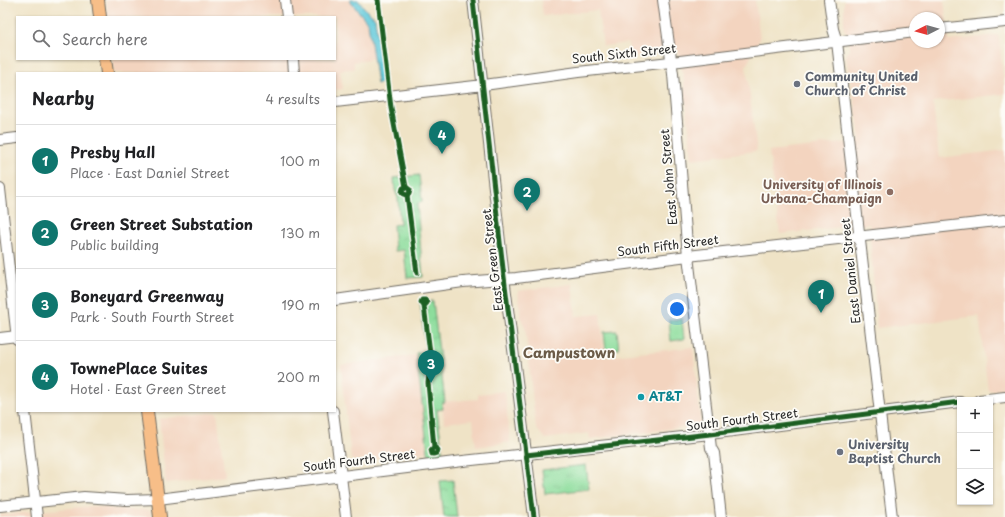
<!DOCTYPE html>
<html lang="en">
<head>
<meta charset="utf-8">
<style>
	:root { --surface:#fff; --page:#f2f2f2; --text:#202124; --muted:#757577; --line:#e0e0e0; --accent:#0f766e }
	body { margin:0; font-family:"Playpen Sans",sans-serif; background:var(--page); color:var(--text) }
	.controls { position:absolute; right:12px; bottom:12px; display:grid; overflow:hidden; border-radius:0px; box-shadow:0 1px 3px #0004 }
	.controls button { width:36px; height:36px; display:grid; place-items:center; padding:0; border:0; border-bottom:1px solid var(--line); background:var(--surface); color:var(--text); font:20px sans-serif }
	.compass { position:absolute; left:909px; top:12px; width:36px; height:36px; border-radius:50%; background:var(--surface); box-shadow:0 1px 3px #0004; rotate:264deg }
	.you { position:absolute; left:677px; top:309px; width:14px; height:14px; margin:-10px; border:3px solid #fff; border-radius:50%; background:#1a73e8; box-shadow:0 0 0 6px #1a73e833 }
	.badge { display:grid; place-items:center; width:26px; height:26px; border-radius:50%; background:var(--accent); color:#fff; font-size:13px; font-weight:700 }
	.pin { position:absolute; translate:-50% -33px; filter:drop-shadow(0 1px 2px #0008) }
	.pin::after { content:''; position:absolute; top:21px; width:14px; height:12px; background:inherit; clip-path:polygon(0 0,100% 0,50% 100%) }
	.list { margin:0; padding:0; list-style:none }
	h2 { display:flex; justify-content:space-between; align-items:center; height:52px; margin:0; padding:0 16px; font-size:17px }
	h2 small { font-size:13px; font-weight:400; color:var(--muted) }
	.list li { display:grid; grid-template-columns:26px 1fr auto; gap:12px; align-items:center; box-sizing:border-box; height:72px; padding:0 16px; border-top:1px solid var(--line) }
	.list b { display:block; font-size:15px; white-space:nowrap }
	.list p { margin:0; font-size:13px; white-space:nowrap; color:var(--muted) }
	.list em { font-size:13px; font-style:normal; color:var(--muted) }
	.icon { flex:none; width:22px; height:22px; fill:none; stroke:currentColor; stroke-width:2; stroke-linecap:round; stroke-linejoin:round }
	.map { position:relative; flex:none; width:1005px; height:517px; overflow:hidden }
	.search { position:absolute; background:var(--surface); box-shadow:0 1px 3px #0004; left:16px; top:16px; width:320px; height:44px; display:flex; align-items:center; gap:10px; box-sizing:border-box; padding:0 14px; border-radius:0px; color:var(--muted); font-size:15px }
	.panel { position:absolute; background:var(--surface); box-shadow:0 1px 3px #0004; left:16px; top:72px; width:320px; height:340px; border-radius:0px }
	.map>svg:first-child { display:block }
	.built { fill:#f3d4bf; fill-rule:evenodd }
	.grass { fill:url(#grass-tufts); stroke:#5c8464 }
	.park { fill:url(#park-crowns); stroke:#5c8464 }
	.pitch { fill:#8ddd9c; stroke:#5c8464 }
	.water { fill:#5ec8d9; stroke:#447a82 }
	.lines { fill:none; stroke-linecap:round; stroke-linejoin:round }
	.minor-casing { stroke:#706b61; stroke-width:12 }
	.major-casing { stroke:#706b61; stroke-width:14 }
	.minor { stroke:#fff; stroke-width:10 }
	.major { stroke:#f7be88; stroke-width:12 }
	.cycleway-casing { stroke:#fdfcf7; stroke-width:8 }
	.cycleway { stroke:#1b5e20; stroke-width:5 }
	.worship-dot { fill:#6b7280; stroke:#fdfcf7; stroke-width:1.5 }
	.education-dot { fill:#8d6e63; stroke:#fdfcf7; stroke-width:1.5 }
	.culture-dot { fill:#0f9aa8; stroke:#fdfcf7; stroke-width:1.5 }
	.labels { text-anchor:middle; stroke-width:3.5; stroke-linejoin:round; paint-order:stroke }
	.street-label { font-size:12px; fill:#2b2b2b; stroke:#fdfcf7 }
	.worship-label { font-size:12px; font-weight:bold; fill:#5b616d; stroke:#fdfcf7; text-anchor:start }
	.education-label { font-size:12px; font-weight:bold; fill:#785e54; stroke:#fdfcf7; text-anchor:end }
	.culture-label { font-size:12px; font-weight:bold; fill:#0d838f; stroke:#fdfcf7; text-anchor:start }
	.quarter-label { font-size:14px; font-weight:bold; fill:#6b5b48; stroke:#fdfcf7 }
</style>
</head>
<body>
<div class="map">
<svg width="1005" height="517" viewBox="0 0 1005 517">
	<defs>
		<pattern id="grass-tufts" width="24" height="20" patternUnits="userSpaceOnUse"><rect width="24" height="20" fill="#8ddd9c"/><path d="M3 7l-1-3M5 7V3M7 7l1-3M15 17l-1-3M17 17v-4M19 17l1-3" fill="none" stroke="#7abe87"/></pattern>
		<pattern id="park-crowns" width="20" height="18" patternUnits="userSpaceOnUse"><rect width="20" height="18" fill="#8ddd9c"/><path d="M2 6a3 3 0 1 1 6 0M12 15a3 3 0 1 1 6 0" fill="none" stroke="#7abe87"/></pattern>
	</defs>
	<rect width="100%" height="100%" fill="#fdfcf7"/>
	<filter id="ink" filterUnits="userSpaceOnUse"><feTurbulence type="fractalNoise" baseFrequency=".025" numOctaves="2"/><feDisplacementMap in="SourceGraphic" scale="8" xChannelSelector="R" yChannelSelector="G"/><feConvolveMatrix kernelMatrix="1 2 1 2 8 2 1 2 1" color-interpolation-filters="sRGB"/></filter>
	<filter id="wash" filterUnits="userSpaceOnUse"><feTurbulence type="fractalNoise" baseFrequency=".012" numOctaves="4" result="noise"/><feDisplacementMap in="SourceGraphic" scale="16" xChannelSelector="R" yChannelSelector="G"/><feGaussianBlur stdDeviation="0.9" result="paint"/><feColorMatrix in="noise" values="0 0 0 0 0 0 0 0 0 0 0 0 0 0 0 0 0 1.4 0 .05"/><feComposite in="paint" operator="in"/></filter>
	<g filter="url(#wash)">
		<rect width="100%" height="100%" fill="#efe3c6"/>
		<g class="built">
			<polygon points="106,0 349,0 368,23 374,58 354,62 354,69 340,70 343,89 335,90 335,73 114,73 112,59 335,59 335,17 108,17"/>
			<polygon points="541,0 755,0 760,39 746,66 757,151 692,159 683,73 678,50 630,57 628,43 603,46 598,10 543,16"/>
			<path d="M844,0H944L949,41L997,35L999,38L1005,94L933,102L939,158L1005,150V389L988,391L979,316L877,328L869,224L780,234L769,151L860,141L858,122L846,57L847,53L850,50L847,32L844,30ZM915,18H939V42H915Z"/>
			<polygon points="572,284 576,316 600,314 605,357 693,347 701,425 590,439 589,433 545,439 536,428 525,327 521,318 518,291"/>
			<polygon points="417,355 428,452 353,461 351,459 341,365"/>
			<polygon points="505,391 510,442 476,447 473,420 444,423 442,402 478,399 478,394"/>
			<polygon points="217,412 225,476 166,483 159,419"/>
			<polygon points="92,506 129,510 150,510 152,517 0,517 0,515"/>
		</g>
		<polygon class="grass" points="586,465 589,489 545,494 542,470"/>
		<g class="park">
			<polygon points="419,175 422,201 417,205 423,277 407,278 404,250 395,251 393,225 400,224 398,198 395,190 394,178"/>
			<polygon points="433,301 445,402 442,403 443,409 437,410 443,456 431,458 428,452 416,353 426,352 420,302"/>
			<polygon points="453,480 457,517 444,517 440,481"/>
		</g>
		<g class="pitch">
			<polygon points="682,319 684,339 671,341 669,320"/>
			<polygon points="617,331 619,349 606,350 604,332"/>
		</g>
		<polygon class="water" points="349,0 358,0 367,11 375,18 384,83 377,84 368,23"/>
	</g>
	<g filter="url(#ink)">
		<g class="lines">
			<defs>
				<g id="minor">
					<polyline points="285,0 287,17"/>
					<polyline points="473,0 503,269 534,517"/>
					<polyline points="663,0 673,74 688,256 711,448 714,453 721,517"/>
					<polyline points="829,0 833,29 837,42 892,517"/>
					<polyline points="939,29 1005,22"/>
					<polyline points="293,59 294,73"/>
					<polyline points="335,102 484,85 578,72 680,61 915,32"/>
					<polyline points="0,140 17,138"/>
					<polyline points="0,189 17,339"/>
					<polyline points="335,300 463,282 516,278 688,256 1005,220"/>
					<polyline points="0,338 17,336"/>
					<polyline points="979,400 1005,397"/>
					<polyline points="25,411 37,517"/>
					<polyline points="333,411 346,517"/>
					<polyline points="0,506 84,497 127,500 158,499 463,461 710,434 960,402"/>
				</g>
				<g id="major">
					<polyline points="98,0 100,17"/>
					<polyline points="105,59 107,73"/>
					<polyline points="147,411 160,517"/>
				</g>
			</defs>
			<use href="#minor" class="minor-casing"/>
			<use href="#major" class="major-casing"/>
			<use href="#minor" class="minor"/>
			<use href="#major" class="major"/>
			<defs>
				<g id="cycleway">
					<polyline points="378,0 391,108 406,187"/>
					<polyline points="473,0 503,269 534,517"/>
					<polyline points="407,195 409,194 410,190 406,187 403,188 402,192 404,194 407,195 417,273"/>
					<polyline points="424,306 427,303 425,300 422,300 421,302 424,306 431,360 428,383 434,447 438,450 437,453 434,454 432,454 431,450 434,447"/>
					<polyline points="526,455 710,434 960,402"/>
				</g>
			</defs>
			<use href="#cycleway" class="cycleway-casing"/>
			<use href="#cycleway" class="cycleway"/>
		</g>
	</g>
	<g class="worship-dot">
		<circle cx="797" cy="84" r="4"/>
		<circle cx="840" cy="452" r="4"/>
	</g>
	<circle class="education-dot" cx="890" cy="192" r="4"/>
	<circle class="culture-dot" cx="641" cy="397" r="4"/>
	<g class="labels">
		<g class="street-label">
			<text transform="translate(624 54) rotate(-6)" y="4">South Sixth Street</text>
			<text transform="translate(669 177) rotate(-95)" y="4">East John Street</text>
			<text transform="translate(668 246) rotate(-7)" y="4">South Fifth Street</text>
			<text transform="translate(493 260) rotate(-97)" y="4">East Green Street</text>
			<text transform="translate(851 271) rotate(-96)" y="4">East Daniel Street</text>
			<text transform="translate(742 420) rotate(-7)" y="4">South Fourth Street</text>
			<text transform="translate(359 461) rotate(-7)" y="4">South Fourth Street</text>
		</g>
		<g class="worship-label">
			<text x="805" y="81">Community United<tspan x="805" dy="14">Church of Christ</tspan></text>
			<text x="848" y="449">University<tspan x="848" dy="14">Baptist Church</tspan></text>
		</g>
		<g class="education-label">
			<text x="882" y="189">University of Illinois<tspan x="882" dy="14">Urbana-Champaign</tspan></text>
		</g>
		<g class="culture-label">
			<text x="649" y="401">AT&amp;T</text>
		</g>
		<g class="quarter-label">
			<text x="569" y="358">Campustown</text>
		</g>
	</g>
</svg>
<div class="controls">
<button>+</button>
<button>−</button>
<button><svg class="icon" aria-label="layers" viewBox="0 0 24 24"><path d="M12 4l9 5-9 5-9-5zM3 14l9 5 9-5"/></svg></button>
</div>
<svg class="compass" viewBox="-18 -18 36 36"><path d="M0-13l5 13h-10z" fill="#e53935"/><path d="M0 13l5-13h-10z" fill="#757577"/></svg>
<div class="you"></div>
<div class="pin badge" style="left:821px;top:313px">1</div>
<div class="pin badge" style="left:527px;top:211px">2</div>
<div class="pin badge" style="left:431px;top:383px">3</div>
<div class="pin badge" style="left:442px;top:154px">4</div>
<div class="search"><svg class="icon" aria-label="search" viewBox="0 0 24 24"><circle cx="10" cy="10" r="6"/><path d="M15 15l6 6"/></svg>Search here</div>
<section class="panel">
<h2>Nearby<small>4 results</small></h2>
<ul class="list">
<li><span class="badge">1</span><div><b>Presby Hall</b><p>Place · East Daniel Street</p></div><em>100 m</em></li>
<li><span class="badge">2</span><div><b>Green Street Substation</b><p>Public building</p></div><em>130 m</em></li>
<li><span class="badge">3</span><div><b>Boneyard Greenway</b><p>Park · South Fourth Street</p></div><em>190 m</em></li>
<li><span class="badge">4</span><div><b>TownePlace Suites</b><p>Hotel · East Green Street</p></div><em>200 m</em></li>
</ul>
</section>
</div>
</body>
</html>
